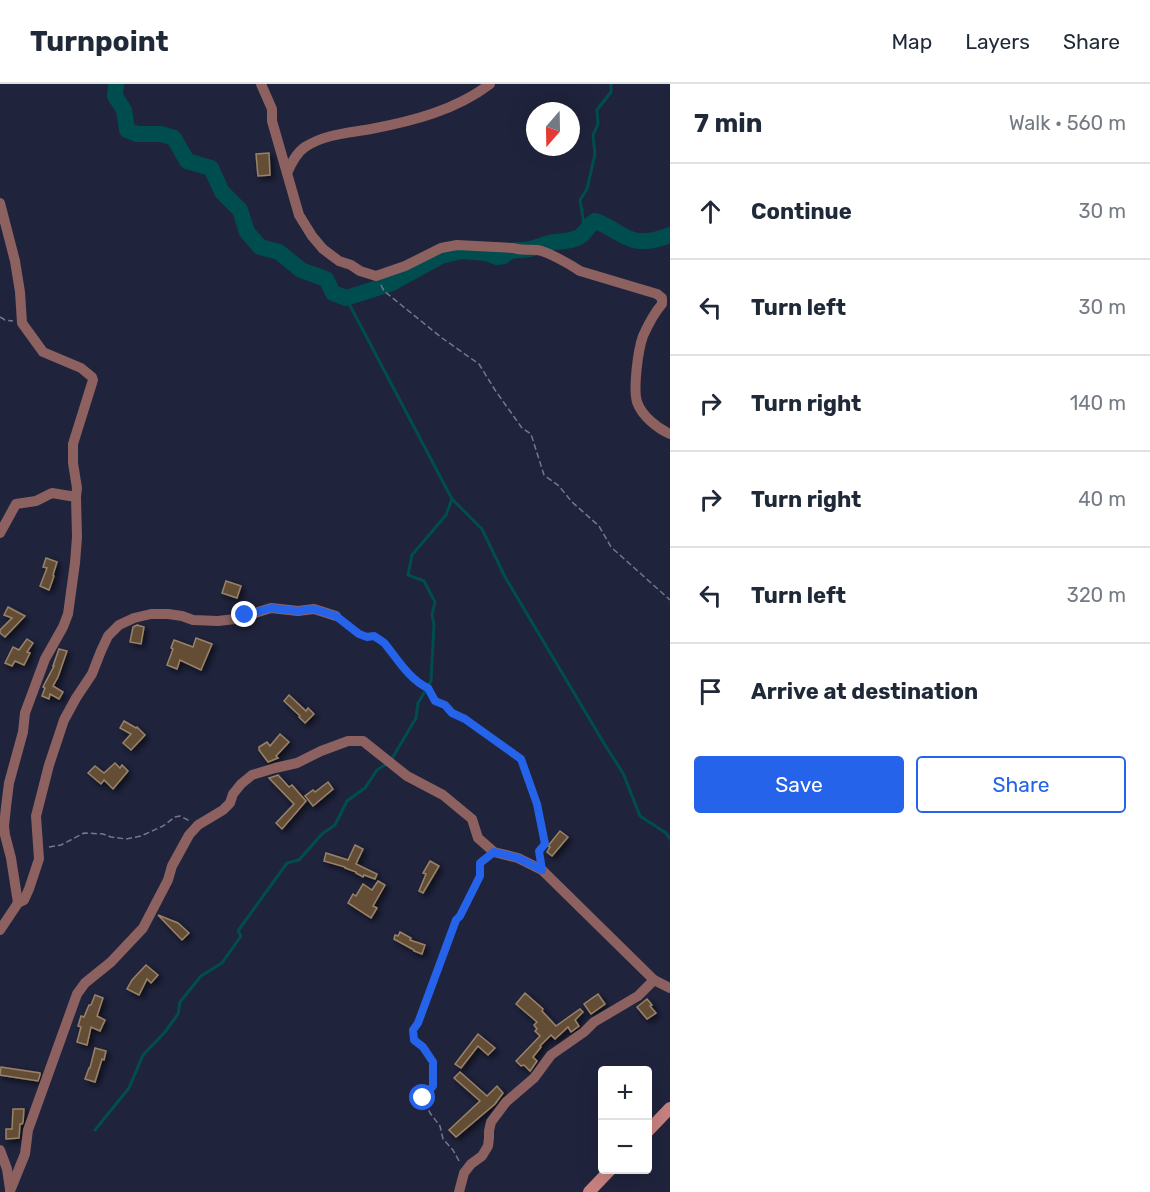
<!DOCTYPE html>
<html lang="en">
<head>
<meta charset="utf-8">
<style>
	:root { --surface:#fff; --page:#f2f2f3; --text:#1f2937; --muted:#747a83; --line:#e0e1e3; --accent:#2563eb }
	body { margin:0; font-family:Rubik,sans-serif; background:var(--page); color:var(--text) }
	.controls { position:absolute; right:18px; bottom:18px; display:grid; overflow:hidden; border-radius:6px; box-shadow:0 6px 24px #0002 }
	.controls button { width:54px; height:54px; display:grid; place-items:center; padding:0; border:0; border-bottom:2px solid var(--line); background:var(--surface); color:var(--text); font:30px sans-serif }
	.compass { position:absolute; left:526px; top:18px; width:54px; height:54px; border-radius:50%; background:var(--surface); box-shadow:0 6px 24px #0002; rotate:200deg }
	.stop { position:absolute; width:18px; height:18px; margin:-14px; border:4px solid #2563eb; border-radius:50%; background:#fff }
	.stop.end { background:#2563eb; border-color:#fff; box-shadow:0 2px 6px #0008 }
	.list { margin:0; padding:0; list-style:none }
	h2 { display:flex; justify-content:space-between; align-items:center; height:78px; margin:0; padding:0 24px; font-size:26px }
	h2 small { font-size:20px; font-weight:400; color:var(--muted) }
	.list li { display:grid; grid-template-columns:39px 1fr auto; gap:18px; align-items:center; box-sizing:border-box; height:96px; padding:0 24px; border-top:2px solid var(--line) }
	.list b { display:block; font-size:22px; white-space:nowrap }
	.list em { font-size:20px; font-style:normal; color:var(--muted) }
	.actions { display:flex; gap:12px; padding:18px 24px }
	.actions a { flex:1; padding:14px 0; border:2px solid var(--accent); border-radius:6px; text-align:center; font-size:21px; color:var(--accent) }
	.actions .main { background:var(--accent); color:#fff }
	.icon { flex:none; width:33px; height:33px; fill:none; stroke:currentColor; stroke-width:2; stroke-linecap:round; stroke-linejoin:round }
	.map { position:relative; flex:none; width:670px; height:1108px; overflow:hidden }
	header { display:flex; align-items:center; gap:36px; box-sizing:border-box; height:84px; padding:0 30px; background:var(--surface); border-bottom:2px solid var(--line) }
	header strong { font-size:28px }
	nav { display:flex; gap:33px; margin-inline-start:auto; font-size:21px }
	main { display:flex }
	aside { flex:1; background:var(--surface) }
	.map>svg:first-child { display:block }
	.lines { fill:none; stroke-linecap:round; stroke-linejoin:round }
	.stream { stroke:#004d50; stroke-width:3 }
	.river { stroke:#004d50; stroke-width:16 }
	.building { fill:#644e36; stroke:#998268; stroke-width:1.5; filter:url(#shadow) }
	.path { stroke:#74788e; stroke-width:1.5; stroke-dasharray:6 3; stroke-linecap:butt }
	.street { stroke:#8c615f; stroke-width:10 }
	.secondary { stroke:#c7827f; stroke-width:12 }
	.route { stroke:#2563eb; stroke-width:8 }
</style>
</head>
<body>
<header>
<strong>Turnpoint</strong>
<nav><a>Map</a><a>Layers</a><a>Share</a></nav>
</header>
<main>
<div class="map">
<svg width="670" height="1108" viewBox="0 0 670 1108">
	<defs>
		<filter id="shadow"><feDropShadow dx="3" dy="3" stdDeviation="3" flood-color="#0009"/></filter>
	</defs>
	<rect width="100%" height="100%" fill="#1f233c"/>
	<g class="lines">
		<g class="stream">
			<polyline points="585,146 580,116 587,105 595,70 593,51 598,40 597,26 611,8 611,0"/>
			<polyline points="346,214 452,415 482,445 505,493 605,661 623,689 640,732 666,749 670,755"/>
			<polyline points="95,1046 129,1004 143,971 165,948 178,930 180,918 201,892 222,879 241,852 238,847 287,779 299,776 322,750 335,741 347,717 365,704 377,686 390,678 416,634 418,619 431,597 434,540 432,531 435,518 424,497 408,491 412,471 446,431 452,415"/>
		</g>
		<path class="river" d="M116,0L115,12L124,26L127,46L137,50H161L174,54L187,77L211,84L222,108L240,126L247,148L260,163L279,168L301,186L326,195L333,209L346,214L390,200L441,172L461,167L487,169L497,173L504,172C509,164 521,167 530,165C537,163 543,161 549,159C559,157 574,158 582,151C587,146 589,141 595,137C605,140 611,145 620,150C638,161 651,158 670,151"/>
	</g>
	<g class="building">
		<polygon points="269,69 270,91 258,92 256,70"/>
		<polygon points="46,474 57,478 53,491 54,492 49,506 40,502 47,484 43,483"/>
		<polygon points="226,497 241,502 237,514 222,509"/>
		<polygon points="8,523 25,532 5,553 0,549 0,546 12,534 4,531"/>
		<polygon points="137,541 144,543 141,560 130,558 133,543"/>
		<polygon points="196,554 212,560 201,586 180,576 177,585 167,581 173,565 171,564 174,556 193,563"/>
		<polygon points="27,555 33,559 27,568 30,569 24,581 15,577 12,582 5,579 13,563 19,566"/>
		<polygon points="59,565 67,567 58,593 53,602 63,608 59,615 50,610 49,615 42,612 45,604 43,603 54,582 53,582"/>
		<polygon points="289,611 306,627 308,624 314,630 305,639 299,633 300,632 284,617"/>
		<polygon points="124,637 136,644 137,643 145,651 131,666 123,659 131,650 120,644"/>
		<polygon points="280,650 289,658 276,672 278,674 268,678 259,666 259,663 267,658 270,662"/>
		<polygon points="115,679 120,684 122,681 128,687 113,705 104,696 101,700 88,689 95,682 104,689"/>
		<polygon points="278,691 289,703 292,701 306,717 282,745 276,739 294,720 269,694"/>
		<polygon points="328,698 333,705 313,722 305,712 313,706 315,708"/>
		<polygon points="560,747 568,753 552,772 547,768 550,763 548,762"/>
		<polygon points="355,761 363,765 356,780 377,790 375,795 364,791 363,793 356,789 356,788 345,784 345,783 324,777 326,769 348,776"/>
		<polygon points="430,777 439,782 423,809 419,807 426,790 423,789"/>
		<polygon points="378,797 385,801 373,822 377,824 371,834 348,819 353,810 356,812 363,800 372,806"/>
		<polygon points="158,831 178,839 189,849 182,856"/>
		<polygon points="400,848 411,854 410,856 425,861 422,870 414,867 414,866 394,855 395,851 398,852"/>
		<polygon points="146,881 158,891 151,899 147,895 139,911 127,905 132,896"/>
		<polygon points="525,909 543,925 542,927 556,942 580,925 583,928 575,936 579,942 571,948 568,943 555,955 551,951 540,962 541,963 533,973 537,977 530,987 524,981 521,982 516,977 540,952 535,947 537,945 534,941 537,938 516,920"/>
		<polygon points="598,910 605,920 591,930 584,920"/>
		<polygon points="95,911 103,914 97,932 105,936 100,947 91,943 87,961 77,958 81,943 78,942 81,932 84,933 89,921 91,921"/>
		<polygon points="647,915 652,921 650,922 656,929 647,935 637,923"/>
		<polygon points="478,950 495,964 488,971 478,962 461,984 455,980"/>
		<polygon points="95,964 106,967 104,976 102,975 95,998 85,995 89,984 90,984"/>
		<polygon points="1,983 40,989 40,991 38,997 0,991"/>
		<polygon points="460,988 487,1012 497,1002 503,1009 495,1020 456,1053 449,1046 480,1017 454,994"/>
		<polygon points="13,1025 24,1025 23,1038 22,1040 20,1040 19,1054 6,1055 6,1045 12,1045"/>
	</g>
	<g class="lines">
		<g class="path">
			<polyline points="381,201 384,207 442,254 479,280 495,306 522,344 531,350 544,391 559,402 572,418 599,442 611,463 670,516"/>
			<polyline points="0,233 5,236 13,237"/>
			<path d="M343,538C353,545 361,554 374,552C378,555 383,557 386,561C396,574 412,598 428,604L435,617L445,621L452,629L465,635L521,675L537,720L545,760L539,767L540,773"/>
			<polyline points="49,763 61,761 84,749 103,750 111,753 126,755 141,752 163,742 175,733 180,732 190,737"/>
			<polyline points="459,1077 453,1066 443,1055 440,1042 430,1029 423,1014 433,1002 433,978 423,963 414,956 413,946 418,939 456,836 460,832 480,793 480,779 485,775"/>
		</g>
		<g class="street">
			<path d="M261,0L272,25V37L299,131L312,152L323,165L339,177L351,181L360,187L376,192L405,182L441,164L457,161L513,164C522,167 528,165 537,166C547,167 571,181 580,187L657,210L662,214V220C654,229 648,241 643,252C638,266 633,304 637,318C642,332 657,344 670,350"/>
			<path d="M287,89C291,80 296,69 305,63C325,50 349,49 371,45C413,37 456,26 490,0"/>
			<polyline points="0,119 15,177 20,208 22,239 43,268 81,284 92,293 93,296 73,360 73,379 77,404 76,413 77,453 75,479 68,530 63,543 45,575 25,629 23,648 9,699 6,723 4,742 5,751 11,774 18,819"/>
			<polyline points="0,449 16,420 36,417 52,409 76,413"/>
			<polyline points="0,846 18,819 24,816 29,805 39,775 36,732 49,681 64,636 76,614 92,590 101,567 108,552 119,541 134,534 151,530 168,530 182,532 193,536 218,537 235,535 271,524 298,527 314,525 336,532"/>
			<polyline points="0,1066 7,1085 10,1105"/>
			<polyline points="10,1107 25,1070 28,1046 77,910 85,899 111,878 143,844 168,796 172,782 189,751 198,741 223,726 230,719 233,710 241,700 252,691 275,684 297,679 321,667 348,657 363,657 407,692 443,711 472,735 478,754 494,768 518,774 542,786 654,896 670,904"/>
			<polyline points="459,1108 464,1089 471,1080 482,1072 488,1062 489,1054 489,1047 491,1038 506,1018 534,994 551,971 584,948 594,938 638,912 654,896"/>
		</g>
		<g class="secondary">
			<polyline points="648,1047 670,1024"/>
			<polyline points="589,1108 610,1086"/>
		</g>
	</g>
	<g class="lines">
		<path class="route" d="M245,531L271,524L298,527L314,525L336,532L359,550L367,553L374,552C378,555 383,557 386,561C397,575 411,597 428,604L435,617L445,621L452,629L465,635L521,675L537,720L545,760L539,767L542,786L518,774L494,768L480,779V792L460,832L456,836L418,939L413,946L414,956L423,963L433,978V1002L423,1014"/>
	</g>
</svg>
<div class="controls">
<button>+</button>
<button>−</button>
</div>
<svg class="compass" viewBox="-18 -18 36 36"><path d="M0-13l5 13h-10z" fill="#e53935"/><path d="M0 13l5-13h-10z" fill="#747a83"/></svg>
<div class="stop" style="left:423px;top:1014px"></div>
<div class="stop end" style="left:245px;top:531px"></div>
</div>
<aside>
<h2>7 min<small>Walk · 560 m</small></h2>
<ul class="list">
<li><svg class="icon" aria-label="ahead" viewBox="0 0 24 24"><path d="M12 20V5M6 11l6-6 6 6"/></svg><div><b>Continue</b></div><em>30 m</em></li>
<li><svg class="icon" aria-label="left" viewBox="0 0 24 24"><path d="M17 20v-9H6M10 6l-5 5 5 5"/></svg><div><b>Turn left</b></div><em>30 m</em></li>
<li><svg class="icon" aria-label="right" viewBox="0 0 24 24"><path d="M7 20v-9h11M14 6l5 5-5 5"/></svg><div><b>Turn right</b></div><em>140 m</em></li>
<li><svg class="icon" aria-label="right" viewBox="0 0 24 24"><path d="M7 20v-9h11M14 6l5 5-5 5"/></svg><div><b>Turn right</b></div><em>40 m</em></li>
<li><svg class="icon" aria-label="left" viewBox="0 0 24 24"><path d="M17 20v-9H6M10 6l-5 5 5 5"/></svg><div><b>Turn left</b></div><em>320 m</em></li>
<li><svg class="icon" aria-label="arrive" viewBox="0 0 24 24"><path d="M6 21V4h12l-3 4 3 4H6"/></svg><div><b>Arrive at destination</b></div></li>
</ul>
<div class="actions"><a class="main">Save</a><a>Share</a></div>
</aside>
</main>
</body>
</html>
